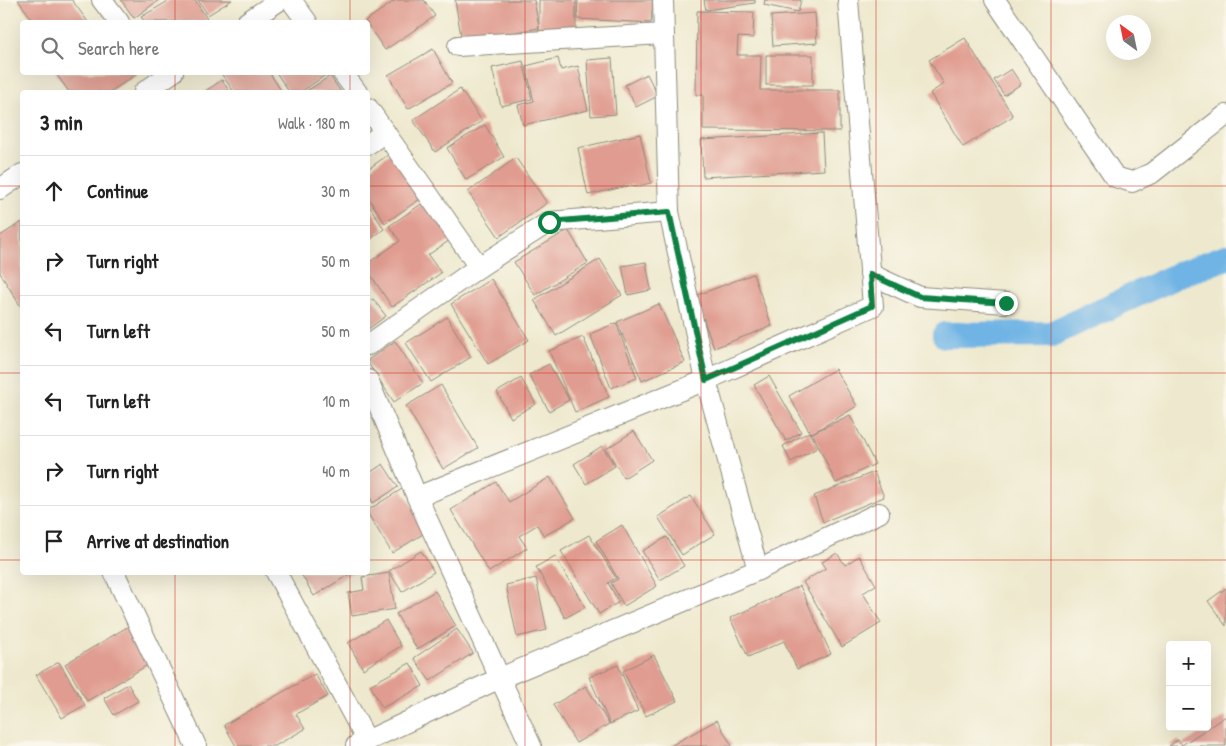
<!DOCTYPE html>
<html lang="en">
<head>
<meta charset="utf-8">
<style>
	:root { --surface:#fff; --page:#f6f6f6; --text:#222; --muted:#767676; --line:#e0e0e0 }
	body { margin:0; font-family:"Patrick Hand",sans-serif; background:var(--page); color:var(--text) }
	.controls { position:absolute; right:15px; bottom:15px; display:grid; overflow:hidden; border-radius:5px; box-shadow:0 5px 20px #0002 }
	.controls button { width:45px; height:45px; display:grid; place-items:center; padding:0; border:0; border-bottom:1px solid var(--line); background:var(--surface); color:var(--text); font:25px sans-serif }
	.compass { position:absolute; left:1106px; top:15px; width:45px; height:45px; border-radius:50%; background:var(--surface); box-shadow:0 5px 20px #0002; rotate:327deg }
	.stop { position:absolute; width:15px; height:15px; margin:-11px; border:4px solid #0b8043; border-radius:50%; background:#fff }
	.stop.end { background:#0b8043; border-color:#fff; box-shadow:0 1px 5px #0008 }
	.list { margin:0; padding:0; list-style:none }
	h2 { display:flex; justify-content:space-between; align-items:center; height:65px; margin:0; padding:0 20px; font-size:21px }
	h2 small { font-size:16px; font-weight:400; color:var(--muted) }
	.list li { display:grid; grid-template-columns:32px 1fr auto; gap:15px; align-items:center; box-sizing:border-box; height:70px; padding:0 20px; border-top:1px solid var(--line) }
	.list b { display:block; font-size:19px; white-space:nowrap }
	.list em { font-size:16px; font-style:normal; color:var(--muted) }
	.icon { flex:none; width:28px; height:28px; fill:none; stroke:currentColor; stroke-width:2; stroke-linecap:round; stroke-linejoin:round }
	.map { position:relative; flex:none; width:1226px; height:746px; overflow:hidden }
	.search { position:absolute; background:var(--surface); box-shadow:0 5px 20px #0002; left:20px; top:20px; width:350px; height:55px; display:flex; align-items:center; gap:12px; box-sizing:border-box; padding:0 18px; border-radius:5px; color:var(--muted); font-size:19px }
	.panel { position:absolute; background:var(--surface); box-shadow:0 5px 20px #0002; left:20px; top:90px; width:350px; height:485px; border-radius:5px }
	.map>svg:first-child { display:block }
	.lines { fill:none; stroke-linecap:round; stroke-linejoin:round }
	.canal { stroke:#70b4e5; stroke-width:26 }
	.building { fill:#e09c90 }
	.minor-casing { stroke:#8c8a7c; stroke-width:22 }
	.minor { stroke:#fff; stroke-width:20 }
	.route { stroke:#0b8043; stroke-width:6 }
	.grid { fill:none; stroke:#c8321e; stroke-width:1; stroke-opacity:0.55 }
</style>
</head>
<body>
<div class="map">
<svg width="1226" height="746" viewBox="0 0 1226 746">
	<rect width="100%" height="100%" fill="#fbf7ec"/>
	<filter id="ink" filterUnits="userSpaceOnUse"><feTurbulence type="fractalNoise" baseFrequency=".02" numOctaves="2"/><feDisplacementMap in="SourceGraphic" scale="10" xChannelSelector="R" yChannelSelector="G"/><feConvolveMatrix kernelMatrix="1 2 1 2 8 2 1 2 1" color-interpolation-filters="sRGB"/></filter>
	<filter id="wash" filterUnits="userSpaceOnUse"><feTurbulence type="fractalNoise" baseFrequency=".0096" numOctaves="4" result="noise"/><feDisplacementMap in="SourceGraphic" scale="20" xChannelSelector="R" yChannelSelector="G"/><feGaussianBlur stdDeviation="1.12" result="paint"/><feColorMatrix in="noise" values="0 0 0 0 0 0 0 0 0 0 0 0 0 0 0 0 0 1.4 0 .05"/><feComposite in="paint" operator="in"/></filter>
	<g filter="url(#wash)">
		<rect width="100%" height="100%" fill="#eee9ce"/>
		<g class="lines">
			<polyline class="canal" points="945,335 1051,334 1178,275 1226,257"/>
		</g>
		<g id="blocks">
			<g class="building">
				<polygon points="18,0 72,0 88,22 34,22"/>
				<polygon points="121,0 159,0 134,18"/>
				<polygon points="170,0 195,0 209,22 145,22 141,17"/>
				<polygon points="198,0 232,0 208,15"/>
				<polygon points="396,0 424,0 435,16 385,50 365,21"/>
				<polygon points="455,0 534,0 539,28 462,42"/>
				<rect x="539" y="0" width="37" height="31"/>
				<polygon points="578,0 653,0 651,23 577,19"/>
				<polygon points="704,0 755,0 755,3 706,10"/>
				<polygon points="765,0 801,0 798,12 764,5"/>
				<polygon points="697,11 754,12 753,38 738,37 737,55 761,55 760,90 840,90 840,131 703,130 703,95 696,95"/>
				<polygon points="815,13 817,43 773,46 771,16"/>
				<polygon points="965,38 1013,116 963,147 930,93 944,84 929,60"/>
				<polygon points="433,49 452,83 408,109 388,75"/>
				<rect x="766" y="55" width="47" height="30"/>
				<polygon points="558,58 561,70 578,66 588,110 523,125 518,105 534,101 526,66"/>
				<polygon points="612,58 616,114 591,116 587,60"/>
				<polygon points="523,61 532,99 501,106 492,68"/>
				<polygon points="1011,69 1021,84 1004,95 994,80"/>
				<polygon points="55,72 136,72 137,74 110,92 69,92"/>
				<polygon points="220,72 269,72 282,92 234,92"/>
				<polygon points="276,72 330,72 301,92 289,92"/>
				<polygon points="647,74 658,96 636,107 625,85"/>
				<polygon points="330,76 341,92 305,92"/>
				<polygon points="222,80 230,92 204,92"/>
				<polygon points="460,89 482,121 435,152 413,120"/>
				<polygon points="485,125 504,157 466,180 447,148"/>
				<polygon points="822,133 824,170 703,177 701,140"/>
				<polygon points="640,134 651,183 633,187 632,185 588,195 578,148"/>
				<polygon points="395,150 426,195 385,223 368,197 368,169"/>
				<polygon points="516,158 547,203 499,237 468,192"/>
				<polygon points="427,200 453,238 428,255 441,273 392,307 368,271 368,263 400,241 389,226"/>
				<polygon points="368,204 384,229 368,241"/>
				<polygon points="22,222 22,306 21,307 0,273 0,236"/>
				<polygon points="568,230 588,263 535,295 514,262"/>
				<polygon points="600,259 622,295 556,336 534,300"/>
				<polygon points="646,262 651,290 628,295 622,266"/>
				<polygon points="753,274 772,326 714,348 695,296"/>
				<polygon points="491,279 529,340 488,364 451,304"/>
				<polygon points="373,299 386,316 368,329 368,302"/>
				<polygon points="659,304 685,362 642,381 617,322"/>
				<polygon points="447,317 471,357 431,382 406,343"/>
				<polygon points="616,323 637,378 611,388 590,334"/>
				<polygon points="583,337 609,397 575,412 549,351"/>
				<polygon points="395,341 423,383 394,402 368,363 368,360"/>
				<polygon points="549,364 569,400 549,411 529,375"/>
				<polygon points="835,369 857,406 811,434 789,396"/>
				<polygon points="769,376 801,432 786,441 754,385"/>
				<polygon points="521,378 536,404 511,418 497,392"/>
				<polygon points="441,385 478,448 443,469 406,406"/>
				<polygon points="850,415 875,464 836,483 812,433"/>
				<polygon points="634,431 652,460 624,478 606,449"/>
				<polygon points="809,432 817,448 791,462 783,446"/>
				<polygon points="602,446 615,466 586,484 574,464"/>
				<polygon points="383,464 398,487 373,503 368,494 368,474"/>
				<polygon points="874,472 884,497 823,522 814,496"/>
				<polygon points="550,477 575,518 544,536 537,525 519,536 527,548 489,572 451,510 496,482 509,502"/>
				<polygon points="402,489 428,531 392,553 368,514 368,510"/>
				<polygon points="691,496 715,534 682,555 658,517"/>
				<polygon points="622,525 657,586 624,606 611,583 618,579 596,541"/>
				<polygon points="589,535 616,578 608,583 619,602 599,614 561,551"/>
				<polygon points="667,537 684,566 660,580 642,551"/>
				<polygon points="421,551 434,572 402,592 389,571"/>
				<polygon points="837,553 845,565 859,556 876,585 863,593 881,623 842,647 803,582 826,568 822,562"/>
				<polygon points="555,556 585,607 565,618 536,567"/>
				<polygon points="300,572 353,572 314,596"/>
				<polygon points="389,573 395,609 352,616 348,593 364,590 362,577"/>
				<polygon points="536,578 547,630 517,637 506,585"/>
				<polygon points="800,586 831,654 797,669 784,641 748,657 730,618"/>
				<polygon points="1226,588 1226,626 1208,601"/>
				<polygon points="435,591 456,626 417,649 396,614"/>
				<polygon points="386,620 401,646 363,669 348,643"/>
				<polygon points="129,626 151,663 87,701 65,664"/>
				<polygon points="457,629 473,653 430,681 414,658"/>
				<polygon points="654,655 677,701 646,716 623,671"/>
				<polygon points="59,662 85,705 62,718 36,675"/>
				<polygon points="410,663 423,686 382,708 370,685"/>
				<polygon points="618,665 638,711 610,724 589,677"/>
				<polygon points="315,674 328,696 296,714 305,729 275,746 236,746 224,725"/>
				<polygon points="128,684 138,701 114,715 104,698"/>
				<polygon points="586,686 609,724 576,743 553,705"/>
				<polygon points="1226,716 1226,746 1169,746 1178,740 1182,745"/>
				<polygon points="717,720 732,746 670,746"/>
			</g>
		</g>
	</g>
	<g filter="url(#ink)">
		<use href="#blocks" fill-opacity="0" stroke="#8c8a7c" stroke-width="1"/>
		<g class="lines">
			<defs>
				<g id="minor">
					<polyline points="102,0 119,22"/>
					<polyline points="291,0 307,22"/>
					<polyline points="995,0 1115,177 1132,182 1152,173 1226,115"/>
					<polyline points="247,22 280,0"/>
					<polyline points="458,46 663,34"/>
					<polyline points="342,72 357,92"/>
					<polyline points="144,92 173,72"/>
					<polyline points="368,108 479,267 549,222 669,212"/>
					<polyline points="368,144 385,132"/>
					<polyline points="0,189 22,174"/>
					<polyline points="870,274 920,297 1006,303"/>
					<polyline points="368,345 479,267"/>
					<polyline points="368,380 417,497"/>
					<polyline points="758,570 879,513"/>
					<polyline points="114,572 196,746"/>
					<polyline points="276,572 367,741"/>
					<polyline points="356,746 500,678 758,570 706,380 669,212 663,0"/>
					<polyline points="531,746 417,497 706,380 873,306 848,0"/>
				</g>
			</defs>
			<use href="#minor" class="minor-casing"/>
			<use href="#minor" class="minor"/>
		</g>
	</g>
	<g class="lines" filter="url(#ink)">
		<polyline class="route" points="549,222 669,212 706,380 872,306 870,274 920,297 1006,303"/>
	</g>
	<path class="grid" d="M175,0V22M350,0V22M525,0V746M701,0V746M876,0V746M1051,0V746M175,72V92M350,72V92M0,186H22M368,186H1226M0,373H22M368,373H1226M0,560H22M368,560H1226M175,572V746M350,572V746"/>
</svg>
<div class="controls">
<button>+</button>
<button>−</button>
</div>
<svg class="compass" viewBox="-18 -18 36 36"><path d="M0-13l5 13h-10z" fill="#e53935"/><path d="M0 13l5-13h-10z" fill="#767676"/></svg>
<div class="stop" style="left:549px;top:222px"></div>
<div class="stop end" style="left:1006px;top:303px"></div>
<div class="search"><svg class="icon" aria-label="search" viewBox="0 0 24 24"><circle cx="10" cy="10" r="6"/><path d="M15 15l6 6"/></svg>Search here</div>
<section class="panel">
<h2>3 min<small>Walk · 180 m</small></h2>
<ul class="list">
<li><svg class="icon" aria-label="ahead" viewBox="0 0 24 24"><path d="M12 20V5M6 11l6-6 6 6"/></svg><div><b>Continue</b></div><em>30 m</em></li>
<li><svg class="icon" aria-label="right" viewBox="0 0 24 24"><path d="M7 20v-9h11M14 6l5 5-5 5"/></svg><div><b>Turn right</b></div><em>50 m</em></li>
<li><svg class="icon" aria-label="left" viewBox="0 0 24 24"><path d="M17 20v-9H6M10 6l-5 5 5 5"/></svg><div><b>Turn left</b></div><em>50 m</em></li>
<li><svg class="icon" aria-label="left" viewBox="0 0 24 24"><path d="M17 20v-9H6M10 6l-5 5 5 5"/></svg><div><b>Turn left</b></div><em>10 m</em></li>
<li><svg class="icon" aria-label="right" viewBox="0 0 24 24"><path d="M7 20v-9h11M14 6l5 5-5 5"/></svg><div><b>Turn right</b></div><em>40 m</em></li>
<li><svg class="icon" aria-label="arrive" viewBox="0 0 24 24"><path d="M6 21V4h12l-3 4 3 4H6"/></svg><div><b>Arrive at destination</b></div></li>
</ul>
</section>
</div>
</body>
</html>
